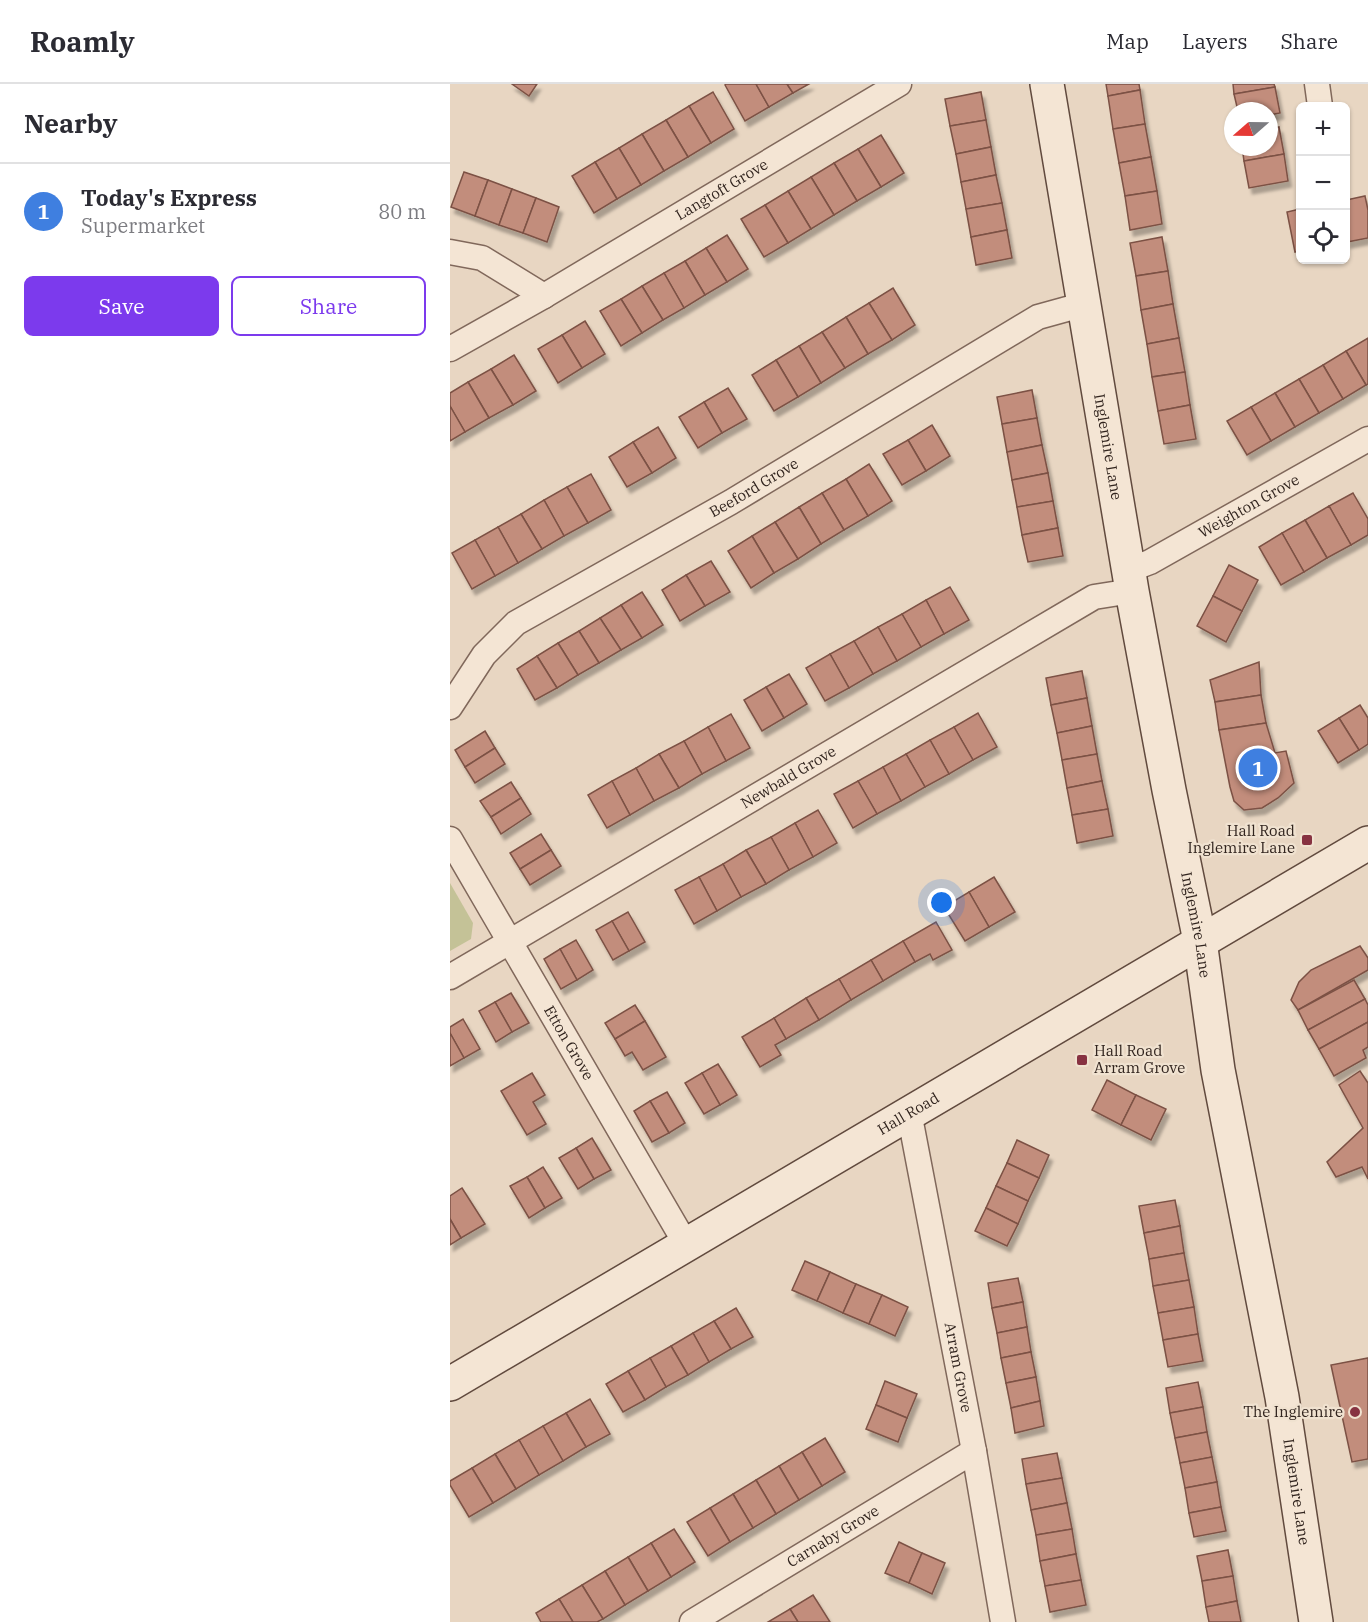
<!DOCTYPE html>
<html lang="en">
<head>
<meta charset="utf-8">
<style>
	:root { --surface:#fff; --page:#f2f2f3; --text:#2b2b33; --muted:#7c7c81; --line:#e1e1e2; --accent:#7c3aed }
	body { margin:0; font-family:"IBM Plex Serif",serif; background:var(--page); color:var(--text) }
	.controls { position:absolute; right:18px; top:18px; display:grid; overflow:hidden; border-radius:9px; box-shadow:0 2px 4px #0004 }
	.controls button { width:54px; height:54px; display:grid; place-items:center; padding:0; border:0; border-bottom:2px solid var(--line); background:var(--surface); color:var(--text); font:30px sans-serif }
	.compass { position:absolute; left:774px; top:18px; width:54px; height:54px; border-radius:50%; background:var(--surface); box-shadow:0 2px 4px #0004; rotate:250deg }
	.you { position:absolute; left:492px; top:819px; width:21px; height:21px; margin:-15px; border:4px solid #fff; border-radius:50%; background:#1a73e8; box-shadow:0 0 0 9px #1a73e833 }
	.badge { display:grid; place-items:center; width:39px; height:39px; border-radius:50%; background:var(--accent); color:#fff; font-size:20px; font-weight:700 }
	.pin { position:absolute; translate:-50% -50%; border:3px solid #fff; box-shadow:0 2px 6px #0006 }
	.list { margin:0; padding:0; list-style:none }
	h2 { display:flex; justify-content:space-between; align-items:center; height:78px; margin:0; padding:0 24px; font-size:26px }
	h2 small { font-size:20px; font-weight:400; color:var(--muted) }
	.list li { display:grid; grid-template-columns:39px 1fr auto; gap:18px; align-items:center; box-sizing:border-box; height:96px; padding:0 24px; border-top:2px solid var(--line) }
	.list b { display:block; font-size:22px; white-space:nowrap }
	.list p { margin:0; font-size:20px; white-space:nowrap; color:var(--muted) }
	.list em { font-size:20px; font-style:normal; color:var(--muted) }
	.actions { display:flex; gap:12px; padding:18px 24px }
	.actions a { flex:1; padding:14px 0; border:2px solid var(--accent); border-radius:9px; text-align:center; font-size:21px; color:var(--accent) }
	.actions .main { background:var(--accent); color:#fff }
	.icon { flex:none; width:33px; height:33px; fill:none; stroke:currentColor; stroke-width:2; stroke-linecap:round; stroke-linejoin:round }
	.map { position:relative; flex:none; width:918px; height:1538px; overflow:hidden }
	header { display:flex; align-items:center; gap:36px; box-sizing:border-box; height:84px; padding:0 30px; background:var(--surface); border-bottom:2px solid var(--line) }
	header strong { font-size:28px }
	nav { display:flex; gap:33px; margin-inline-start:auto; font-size:21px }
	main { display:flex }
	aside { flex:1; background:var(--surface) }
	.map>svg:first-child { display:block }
	.green { fill:#c4c297 }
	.building { fill:#c28d7c; stroke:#7c5144; stroke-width:1.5; filter:url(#shadow) }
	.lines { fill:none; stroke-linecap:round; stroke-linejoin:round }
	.street-casing { stroke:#80685b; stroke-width:27 }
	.secondary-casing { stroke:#614a3e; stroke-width:36 }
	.street { stroke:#f4e5d4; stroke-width:24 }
	.secondary { stroke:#f4e5d4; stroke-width:33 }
	.poi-dot { fill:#873241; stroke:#f0e2d0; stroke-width:2 }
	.labels { text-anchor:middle; stroke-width:4.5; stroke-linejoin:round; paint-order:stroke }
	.street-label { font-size:15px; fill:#31241e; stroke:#f0e2d0 }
	.poi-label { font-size:15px; fill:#31241e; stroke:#f0e2d0; text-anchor:end }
</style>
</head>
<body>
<header>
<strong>Roamly</strong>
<nav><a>Map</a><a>Layers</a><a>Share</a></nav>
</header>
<main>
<aside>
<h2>Nearby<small></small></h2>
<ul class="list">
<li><span class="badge" style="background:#3f7fe0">1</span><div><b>Today's Express</b><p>Supermarket</p></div><em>80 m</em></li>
</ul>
<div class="actions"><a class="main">Save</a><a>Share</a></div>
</aside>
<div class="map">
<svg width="918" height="1538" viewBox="0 0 918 1538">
	<defs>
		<filter id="shadow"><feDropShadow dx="3.5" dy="6" stdDeviation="1.5" flood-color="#0004"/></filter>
	</defs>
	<rect width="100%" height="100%" fill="#e8d6c2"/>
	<polygon class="green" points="0,799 23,839 21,855 0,867"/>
	<g class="building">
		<polygon points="62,0 87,0 79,12"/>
		<polygon points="276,0 306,0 319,23 295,37 275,1"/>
		<polygon points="306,0 337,0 343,9 319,23"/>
		<polygon points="337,0 359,0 343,9"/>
		<polygon points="656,0 689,0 690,6 658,12"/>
		<polygon points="783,0 824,0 825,3 784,10"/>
		<polygon points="825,3 830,29 819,31 819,27 788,27 784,10"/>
		<polygon points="690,6 695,40 663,45 658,12"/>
		<polygon points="263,8 284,45 261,59 239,22"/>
		<polygon points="531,8 536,36 500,42 495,15"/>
		<polygon points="239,22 261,59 238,73 216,36"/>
		<polygon points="216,36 238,73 214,87 192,50"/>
		<polygon points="536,36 541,63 506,70 500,42"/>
		<polygon points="695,40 701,73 669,79 663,45"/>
		<polygon points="829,43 834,70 794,77 792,63 819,63 819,45"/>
		<polygon points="192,50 214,87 191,101 169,64"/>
		<polygon points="431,51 454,89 431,103 408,65"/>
		<polygon points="541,63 546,91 511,98 506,70"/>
		<polygon points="169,64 191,101 167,115 145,78"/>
		<polygon points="408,65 431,103 407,117 384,79"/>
		<polygon points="834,70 838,97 799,104 794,77"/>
		<polygon points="701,73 707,107 675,112 669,79"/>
		<polygon points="145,78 167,115 144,129 122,92"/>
		<polygon points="384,79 407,117 384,131 361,93"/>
		<polygon points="14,88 38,96 25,132 1,123"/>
		<polygon points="546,91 552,119 516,125 511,98"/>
		<polygon points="361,93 384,131 361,145 338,107"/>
		<polygon points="38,96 62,105 49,141 25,132"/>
		<polygon points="62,105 86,114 73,149 49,141"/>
		<polygon points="338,107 361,145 338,159 315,121"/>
		<polygon points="707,107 712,140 680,146 675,112"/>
		<polygon points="915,112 918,126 918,154 897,158 896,116"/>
		<polygon points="86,114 109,123 97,158 73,149"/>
		<polygon points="552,119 557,146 521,153 516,125"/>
		<polygon points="315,121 338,159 314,173 291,135"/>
		<polygon points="850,125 850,167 845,168 837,128"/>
		<polygon points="557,146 562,174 526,181 521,153"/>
		<polygon points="277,151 298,185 277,198 256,164"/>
		<polygon points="712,153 718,187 686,192 680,159"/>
		<polygon points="256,164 277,198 255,211 235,177"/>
		<polygon points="235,177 255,211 234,224 214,189"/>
		<polygon points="718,187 723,220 691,226 686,192"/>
		<polygon points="214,189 234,224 213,236 192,202"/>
		<polygon points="192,202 213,236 192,249 171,215"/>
		<polygon points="443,204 465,241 442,256 419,219"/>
		<polygon points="171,215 192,249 171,262 150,227"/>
		<polygon points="419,219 442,256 418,270 396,233"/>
		<polygon points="723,220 729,254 697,260 691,226"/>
		<polygon points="396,233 418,270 395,284 372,248"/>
		<polygon points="135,237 155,270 132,284 112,251"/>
		<polygon points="372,248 395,284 371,299 349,262"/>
		<polygon points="112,251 132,284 108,299 88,265"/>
		<polygon points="729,254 735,288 702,293 697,260"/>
		<polygon points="918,254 918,300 916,301 896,267"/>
		<polygon points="349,262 371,299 348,313 326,276"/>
		<polygon points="896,267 916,301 893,315 873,281"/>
		<polygon points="64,271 86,307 63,321 41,285"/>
		<polygon points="326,276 348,313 324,327 302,291"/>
		<polygon points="873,281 893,315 869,329 849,295"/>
		<polygon points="41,285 63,321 39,334 18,298"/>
		<polygon points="735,288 740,321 708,327 702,293"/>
		<polygon points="849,295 869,329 845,343 825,309"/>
		<polygon points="18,298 39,334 15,348 0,322 0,309"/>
		<polygon points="278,304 297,335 272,349 254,318"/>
		<polygon points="582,306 587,334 552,340 547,313"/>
		<polygon points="825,309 845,343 821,357 801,323"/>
		<polygon points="254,318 272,349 248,364 229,333"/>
		<polygon points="740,321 746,355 714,360 708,327"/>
		<polygon points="0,322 15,348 0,357"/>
		<polygon points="801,323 821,357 797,371 777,337"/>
		<polygon points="587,334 592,361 557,368 552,340"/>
		<polygon points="482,341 500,372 476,387 458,356"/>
		<polygon points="208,343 226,374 202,389 183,358"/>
		<polygon points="458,356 476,387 452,401 433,370"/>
		<polygon points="183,358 202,389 177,403 159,373"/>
		<polygon points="592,361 598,389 562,396 557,368"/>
		<polygon points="419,380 442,417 418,432 396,395"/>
		<polygon points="598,389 603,417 567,423 562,396"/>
		<polygon points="141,390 161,426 138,439 117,403"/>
		<polygon points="396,395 418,432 394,446 372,409"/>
		<polygon points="117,403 138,439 114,452 94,416"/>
		<polygon points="372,409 394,446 371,460 349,423"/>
		<polygon points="903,409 918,435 918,451 901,461 879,422"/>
		<polygon points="94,416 114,452 92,465 71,430"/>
		<polygon points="603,417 608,444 572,451 567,423"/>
		<polygon points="879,422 901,461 877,474 855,436"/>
		<polygon points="349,423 371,460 348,475 325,438"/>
		<polygon points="71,430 92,465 68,479 48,443"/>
		<polygon points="855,436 877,474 854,488 832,449"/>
		<polygon points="325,438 348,475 324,489 302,452"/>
		<polygon points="48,443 68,479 45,492 25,456"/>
		<polygon points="608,444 613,472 578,478 572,451"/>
		<polygon points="832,449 854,488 831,501 809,463"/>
		<polygon points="302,452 324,489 301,504 278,467"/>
		<polygon points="25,456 45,492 22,505 2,469"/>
		<polygon points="261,477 280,508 255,522 236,491"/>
		<polygon points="779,481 808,496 792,527 763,512"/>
		<polygon points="236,491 255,522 230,537 212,506"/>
		<polygon points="500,503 519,536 494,550 476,516"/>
		<polygon points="192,508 213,541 192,554 171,521"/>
		<polygon points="763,512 792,527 776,558 747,542"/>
		<polygon points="476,516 494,550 471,563 452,530"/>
		<polygon points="171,521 192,554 171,566 150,534"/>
		<polygon points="452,530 471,563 447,577 428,543"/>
		<polygon points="150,534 171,566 149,579 129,547"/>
		<polygon points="428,543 447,577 423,590 404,557"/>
		<polygon points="129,547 149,579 128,591 108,559"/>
		<polygon points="404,557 423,590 399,604 380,570"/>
		<polygon points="108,559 128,591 107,604 87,572"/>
		<polygon points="380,570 399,604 375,617 356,584"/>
		<polygon points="87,572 107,604 85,616 67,585"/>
		<polygon points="809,578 811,611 765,618 760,596"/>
		<polygon points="632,587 637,614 601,621 596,594"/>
		<polygon points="339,590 357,620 334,634 316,603"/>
		<polygon points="316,603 334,634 312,647 294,616"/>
		<polygon points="811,611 816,639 769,646 765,618"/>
		<polygon points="637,614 642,642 607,649 601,621"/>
		<polygon points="910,621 918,634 918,660 909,666 889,634"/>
		<polygon points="528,629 547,663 523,676 504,643"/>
		<polygon points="281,630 300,664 276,677 258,643"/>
		<polygon points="889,634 909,666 888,679 868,647"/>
		<polygon points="816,639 825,669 836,667 844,699 828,714 812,724 794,726 784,717 780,703 769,646"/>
		<polygon points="642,642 647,670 612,676 607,649"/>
		<polygon points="258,643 276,677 252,690 234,657"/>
		<polygon points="504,643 523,676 499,690 480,656"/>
		<polygon points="35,647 45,664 15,683 5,666"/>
		<polygon points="480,656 499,690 475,703 456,670"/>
		<polygon points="234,657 252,690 229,704 209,670"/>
		<polygon points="45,664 55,680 25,699 15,683"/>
		<polygon points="209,670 229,704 204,717 186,684"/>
		<polygon points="456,670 475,703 451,717 433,683"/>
		<polygon points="647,670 652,697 617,704 612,676"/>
		<polygon points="433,683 451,717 427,730 408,697"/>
		<polygon points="186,684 204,717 180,731 162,697"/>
		<polygon points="162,697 180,731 157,744 138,711"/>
		<polygon points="408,697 427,730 403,744 384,710"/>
		<polygon points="652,697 658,725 622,731 617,704"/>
		<polygon points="61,698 71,714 41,733 30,717"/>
		<polygon points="71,714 81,730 51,750 41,733"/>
		<polygon points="658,725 663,752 627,759 622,731"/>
		<polygon points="368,726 387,759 363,773 345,739"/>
		<polygon points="345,739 363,773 339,786 321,753"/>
		<polygon points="91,750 101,766 70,785 60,769"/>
		<polygon points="321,753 339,786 316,800 296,766"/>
		<polygon points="101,766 111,782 80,801 70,785"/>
		<polygon points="296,766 316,800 291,813 273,780"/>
		<polygon points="273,780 291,813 267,827 249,793"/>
		<polygon points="249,793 267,827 244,840 225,806"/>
		<polygon points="544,793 565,828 539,843 519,808"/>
		<polygon points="519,808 539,843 515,857 494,823"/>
		<polygon points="178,828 195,858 179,867 162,837"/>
		<polygon points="162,837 179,867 163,876 146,846"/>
		<polygon points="486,838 502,866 483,876 480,870 465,878 453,857"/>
		<polygon points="126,856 143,886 127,896 110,865"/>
		<polygon points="453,857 465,878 433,897 421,876"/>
		<polygon points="910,862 918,874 918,886 848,926 841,916 849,898 861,886"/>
		<polygon points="110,865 127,896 111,905 94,875"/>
		<polygon points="421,876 433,897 401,916 389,895"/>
		<polygon points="389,895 401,916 369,936 356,914"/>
		<polygon points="904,896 915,915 858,946 848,926"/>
		<polygon points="61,909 79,939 62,948 45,918"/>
		<polygon points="356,914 369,936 336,955 324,934"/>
		<polygon points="915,915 918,921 918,938 869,965 858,946"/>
		<polygon points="45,918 62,948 46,958 29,927"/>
		<polygon points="185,921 195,937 165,955 155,939"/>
		<polygon points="324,934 336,955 325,961 331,971 310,983 292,953"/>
		<polygon points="13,935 30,965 14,974 0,949 0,943"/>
		<polygon points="195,937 216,973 193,986 182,968 175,972 165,955"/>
		<polygon points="918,938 918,963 913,966 916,974 884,992 869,965"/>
		<polygon points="0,949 14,974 0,982"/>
		<polygon points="268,980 287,1011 270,1021 252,989"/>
		<polygon points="910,987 918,999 918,1095 912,1083 886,1093 877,1078 913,1044 889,1001"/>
		<polygon points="82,989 95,1011 83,1018 96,1040 77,1051 51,1007"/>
		<polygon points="252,989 270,1021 254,1030 235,999"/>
		<polygon points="657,996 686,1011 671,1041 642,1026"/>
		<polygon points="217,1008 235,1039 219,1049 200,1017"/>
		<polygon points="686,1011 716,1025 701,1056 671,1041"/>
		<polygon points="200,1017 219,1049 202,1058 184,1027"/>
		<polygon points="142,1054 161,1086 144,1095 126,1064"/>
		<polygon points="567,1056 599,1071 589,1094 557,1079"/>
		<polygon points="126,1064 144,1095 128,1105 109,1074"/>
		<polygon points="557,1079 589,1094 578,1117 546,1102"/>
		<polygon points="93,1083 112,1114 95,1124 77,1093"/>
		<polygon points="77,1093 95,1124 79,1134 60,1102"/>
		<polygon points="546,1102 578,1117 568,1140 536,1124"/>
		<polygon points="12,1104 35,1140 11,1154 0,1135 0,1112"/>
		<polygon points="725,1116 730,1142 694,1149 689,1122"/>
		<polygon points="536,1124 568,1140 557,1162 525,1147"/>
		<polygon points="0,1135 11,1154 0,1161"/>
		<polygon points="730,1142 734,1169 699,1175 694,1149"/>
		<polygon points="734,1169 739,1196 703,1202 699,1175"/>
		<polygon points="355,1177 380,1188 367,1217 342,1206"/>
		<polygon points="380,1188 406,1200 393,1229 367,1217"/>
		<polygon points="568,1194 573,1218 542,1224 538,1199"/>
		<polygon points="739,1196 744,1223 708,1229 703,1202"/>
		<polygon points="406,1200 432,1211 419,1240 393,1229"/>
		<polygon points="432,1211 458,1223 445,1252 419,1240"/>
		<polygon points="573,1218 577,1243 547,1249 542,1224"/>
		<polygon points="744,1223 748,1250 713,1256 708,1229"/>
		<polygon points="286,1224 303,1253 281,1265 264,1237"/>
		<polygon points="264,1237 281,1265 259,1278 243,1249"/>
		<polygon points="577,1243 581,1268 551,1274 547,1249"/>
		<polygon points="243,1249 259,1278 238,1291 221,1262"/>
		<polygon points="748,1250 753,1277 718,1283 713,1256"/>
		<polygon points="221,1262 238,1291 216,1303 200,1274"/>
		<polygon points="581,1268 586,1293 556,1299 551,1274"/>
		<polygon points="200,1274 216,1303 195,1316 178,1287"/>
		<polygon points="918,1274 918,1375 902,1378 881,1281"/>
		<polygon points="178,1287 195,1316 173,1328 156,1300"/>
		<polygon points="586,1293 590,1317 561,1324 556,1299"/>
		<polygon points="435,1297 467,1310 457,1334 426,1321"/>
		<polygon points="748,1298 753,1323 720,1329 716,1304"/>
		<polygon points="140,1315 160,1350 136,1363 116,1329"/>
		<polygon points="590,1317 594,1342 565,1349 561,1324"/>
		<polygon points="426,1321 457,1334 448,1358 416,1345"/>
		<polygon points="753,1323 757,1348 725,1354 720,1329"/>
		<polygon points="116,1329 136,1363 113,1377 93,1342"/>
		<polygon points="93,1342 113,1377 89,1391 69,1356"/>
		<polygon points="757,1348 762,1373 730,1379 725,1354"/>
		<polygon points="375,1354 395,1388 372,1402 352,1368"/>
		<polygon points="69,1356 89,1391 66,1405 45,1370"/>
		<polygon points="352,1368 372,1402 349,1416 329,1382"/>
		<polygon points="607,1369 612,1394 576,1400 572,1375"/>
		<polygon points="45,1370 66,1405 43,1419 22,1384"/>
		<polygon points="762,1373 767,1398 735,1404 730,1379"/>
		<polygon points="329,1382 349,1416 326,1430 306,1396"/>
		<polygon points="22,1384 43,1419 19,1433 0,1401 0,1397"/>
		<polygon points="612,1394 617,1419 581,1426 576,1400"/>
		<polygon points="306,1396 326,1430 303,1444 283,1410"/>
		<polygon points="767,1398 771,1423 739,1429 735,1404"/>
		<polygon points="283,1410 303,1444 280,1458 260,1424"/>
		<polygon points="617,1419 622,1445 586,1451 581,1426"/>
		<polygon points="771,1423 776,1447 744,1453 739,1429"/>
		<polygon points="260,1424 280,1458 258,1472 237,1438"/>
		<polygon points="224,1445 245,1478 221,1493 201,1459"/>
		<polygon points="622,1445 626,1470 590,1477 586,1451"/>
		<polygon points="449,1458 472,1469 459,1499 435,1489"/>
		<polygon points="201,1459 221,1493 198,1507 178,1473"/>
		<polygon points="778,1466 783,1492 752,1497 747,1472"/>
		<polygon points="472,1469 495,1479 482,1510 459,1499"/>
		<polygon points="626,1470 631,1496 595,1502 590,1477"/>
		<polygon points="178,1473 198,1507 175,1521 155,1487"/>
		<polygon points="155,1487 175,1521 153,1535 132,1501"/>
		<polygon points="783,1492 787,1517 756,1523 752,1497"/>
		<polygon points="631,1496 636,1521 600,1528 595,1502"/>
		<polygon points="132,1501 153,1535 147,1538 123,1538 109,1515"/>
		<polygon points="363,1511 380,1538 348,1538 340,1525"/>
		<polygon points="109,1515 123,1538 91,1538 86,1529"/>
		<polygon points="787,1517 791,1538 759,1538 756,1523"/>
		<polygon points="340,1525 348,1538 318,1538"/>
	</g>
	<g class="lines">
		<defs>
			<g id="street">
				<polyline points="867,0 870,22"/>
				<polyline points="0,168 32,174 94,212"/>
				<path id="s1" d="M0,265L94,212L449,0"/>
				<path id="s2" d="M679,486L700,478L918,355"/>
				<path id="s3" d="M0,623L34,571L66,539L281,418L588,233L635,220"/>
				<path id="s4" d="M0,755L237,1162"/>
				<path id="s5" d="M0,893L644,513L682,507"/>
				<path id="s6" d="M459,1028L524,1367L553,1538"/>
				<path id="s7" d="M242,1538L524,1367"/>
			</g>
			<g id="secondary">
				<path id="s8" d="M597,0L682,507L719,706L750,857L768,986L832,1313L866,1538"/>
				<path id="s9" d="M0,1300L918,759"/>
			</g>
		</defs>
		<use href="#street" class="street-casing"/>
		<use href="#secondary" class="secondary-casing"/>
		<use href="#street" class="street"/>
		<use href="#secondary" class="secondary"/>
	</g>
	<g class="poi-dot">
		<rect x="851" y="750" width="12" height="12" rx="3"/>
		<rect x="626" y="970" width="12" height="12" rx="3"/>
		<circle cx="905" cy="1328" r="6"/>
	</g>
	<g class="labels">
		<g class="street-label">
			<text dy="5" stroke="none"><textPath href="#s1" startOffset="315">Langtoft Grove</textPath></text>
			<text dy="5" stroke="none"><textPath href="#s8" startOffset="368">Inglemire Lane</textPath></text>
			<text dy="5" stroke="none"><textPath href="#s3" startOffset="381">Beeford Grove</textPath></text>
			<text dy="5" stroke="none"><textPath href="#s2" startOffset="136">Weighton Grove</textPath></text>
			<text dy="5" stroke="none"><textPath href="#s5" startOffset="393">Newbald Grove</textPath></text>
			<text dy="5" stroke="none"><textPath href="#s8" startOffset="854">Inglemire Lane</textPath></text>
			<text dy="5" stroke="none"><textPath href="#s4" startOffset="236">Etton Grove</textPath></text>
			<text dy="5" stroke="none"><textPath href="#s9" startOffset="532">Hall Road</textPath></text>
			<text dy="5" stroke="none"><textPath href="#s6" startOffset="260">Arram Grove</textPath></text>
			<text dy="5" stroke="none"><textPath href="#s8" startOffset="1430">Inglemire Lane</textPath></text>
			<text dy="5" stroke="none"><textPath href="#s7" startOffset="165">Carnaby Grove</textPath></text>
		</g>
		<g class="poi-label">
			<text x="845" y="752">Hall Road<tspan x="845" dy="17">Inglemire Lane</tspan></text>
			<text x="644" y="972" text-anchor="start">Hall Road<tspan x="644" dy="17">Arram Grove</tspan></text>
			<text x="893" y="1333">The Inglemire</text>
		</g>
	</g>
</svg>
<div class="controls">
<button>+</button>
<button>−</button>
<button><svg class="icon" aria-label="locate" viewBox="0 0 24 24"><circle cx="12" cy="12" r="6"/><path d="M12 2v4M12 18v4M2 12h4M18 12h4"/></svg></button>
</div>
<svg class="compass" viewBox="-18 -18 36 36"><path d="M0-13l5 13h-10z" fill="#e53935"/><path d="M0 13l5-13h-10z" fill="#7c7c81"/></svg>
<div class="you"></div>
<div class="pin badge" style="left:808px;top:684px;background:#3f7fe0">1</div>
</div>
</main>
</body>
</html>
